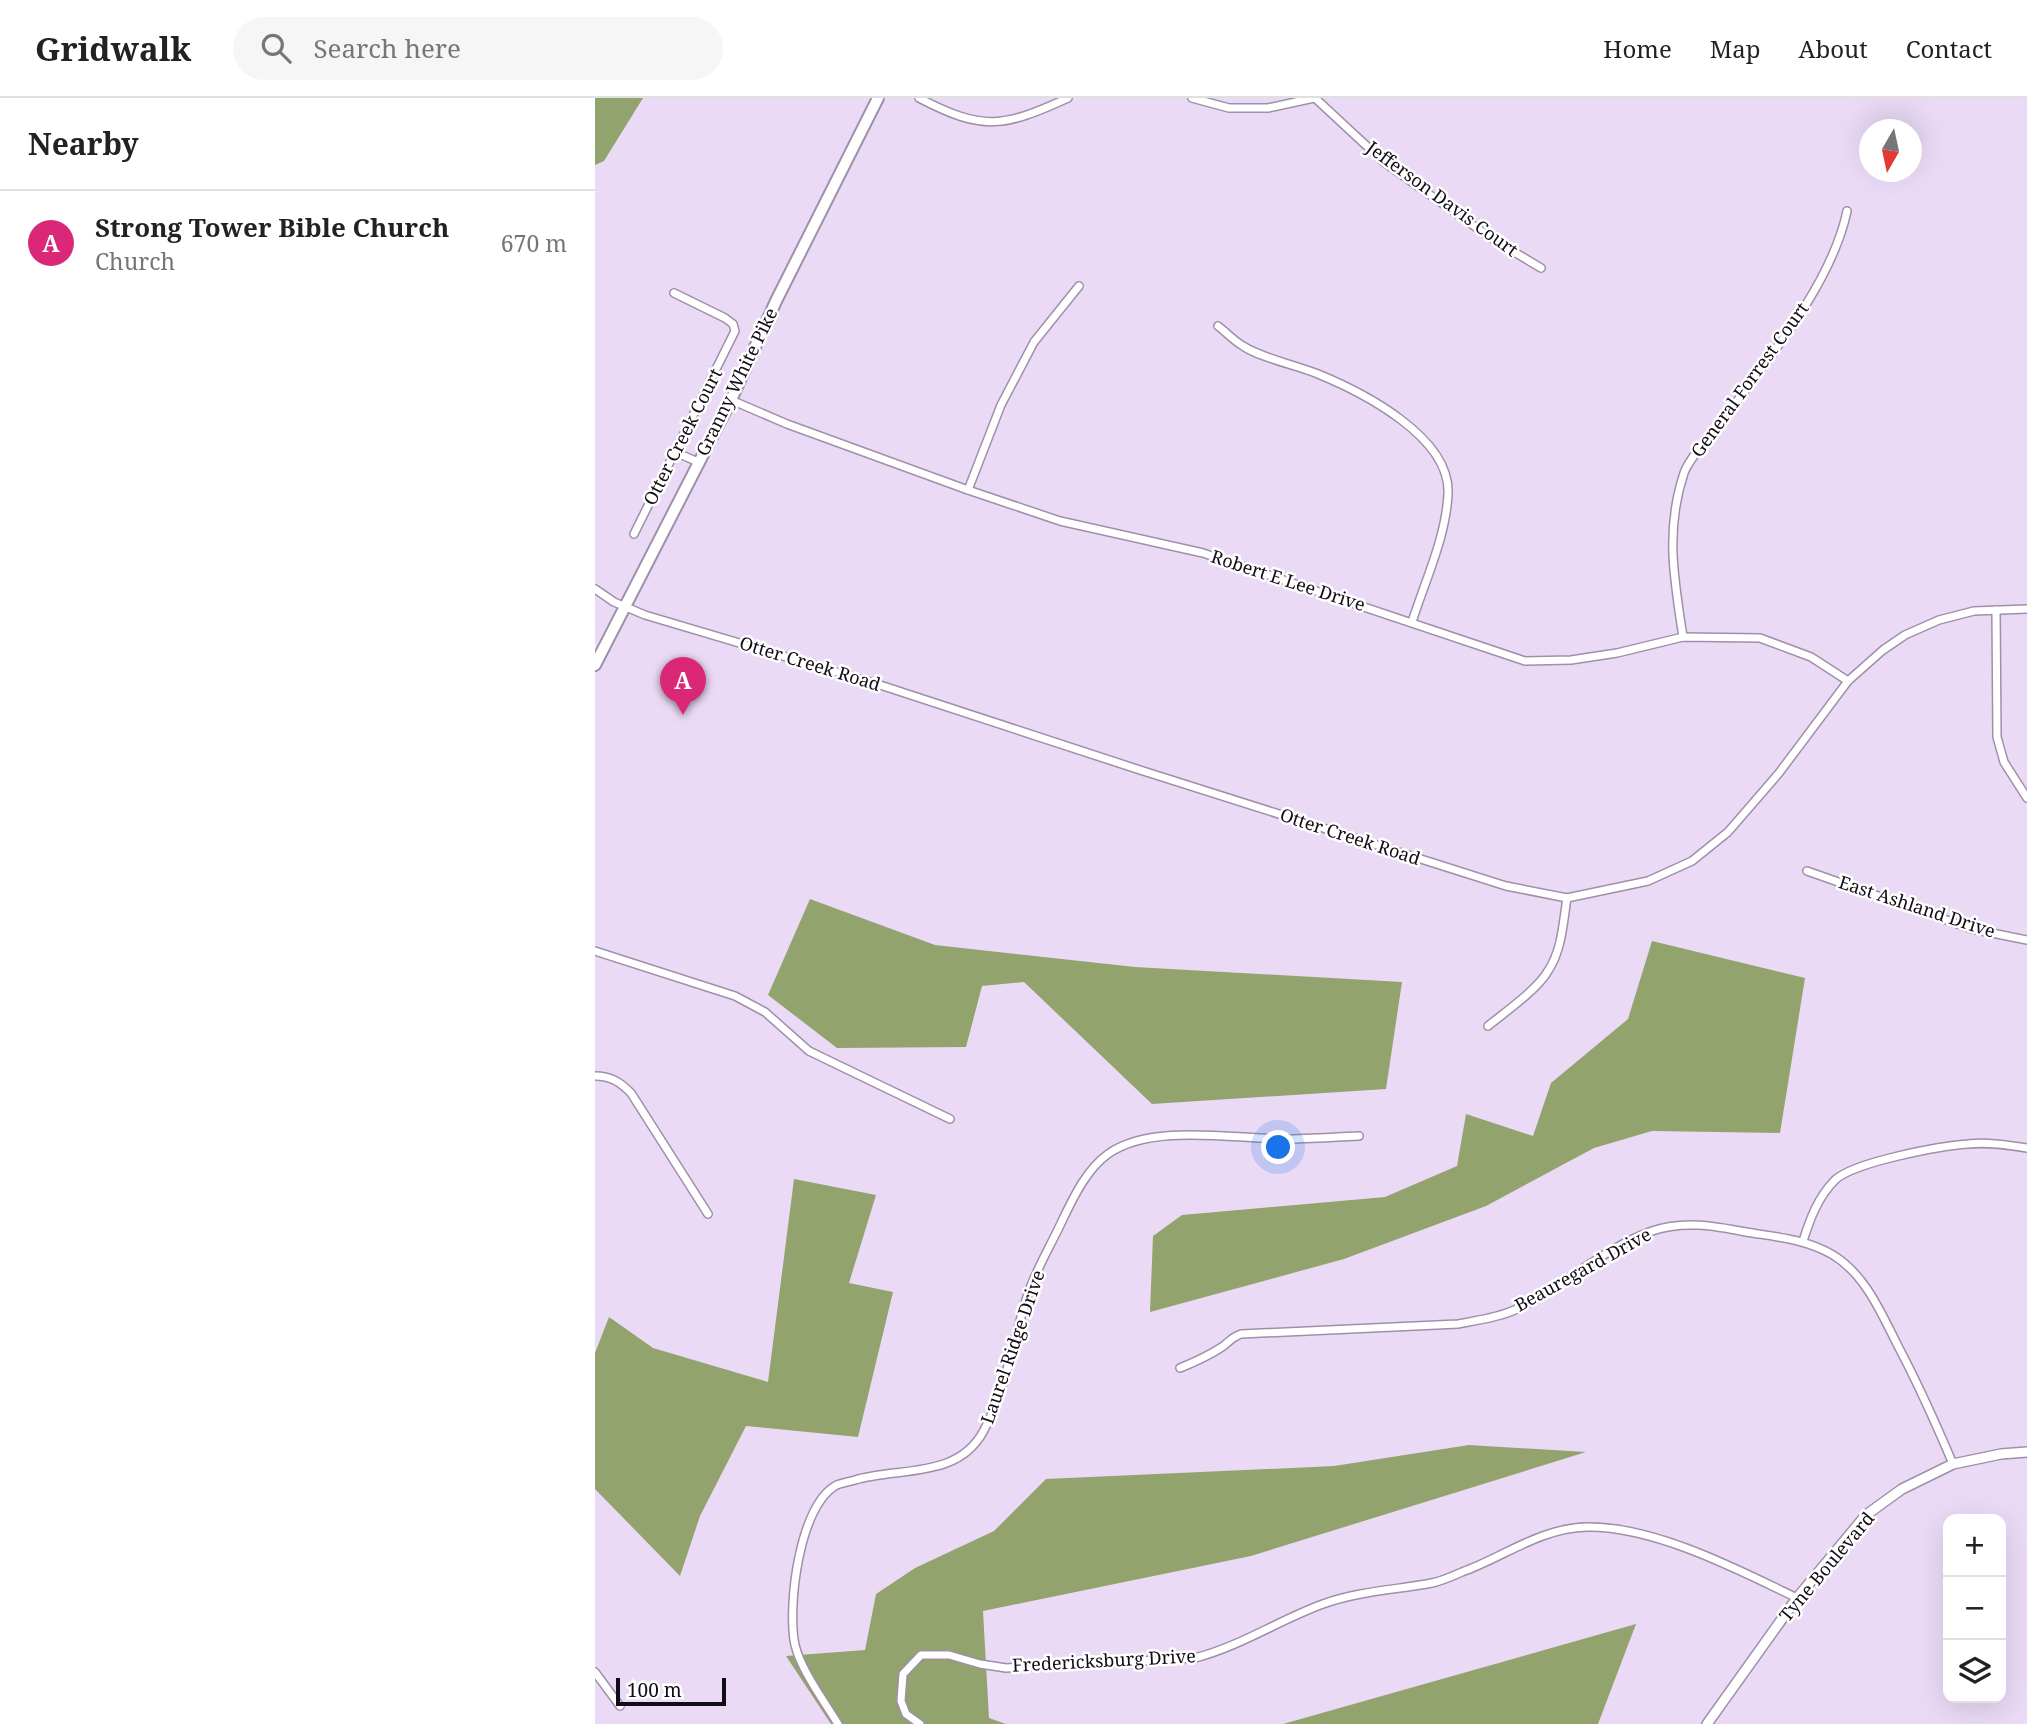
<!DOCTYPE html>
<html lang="en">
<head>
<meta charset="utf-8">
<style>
	:root { --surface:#fff; --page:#f6f6f6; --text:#222; --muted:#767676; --line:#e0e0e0; --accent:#db2777 }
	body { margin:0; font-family:"Noto Serif",serif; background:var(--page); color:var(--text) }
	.controls { position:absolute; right:21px; bottom:21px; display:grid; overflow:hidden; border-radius:14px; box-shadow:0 7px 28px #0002 }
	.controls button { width:63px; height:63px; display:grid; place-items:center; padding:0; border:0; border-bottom:2px solid var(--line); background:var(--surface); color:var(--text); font:35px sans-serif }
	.compass { position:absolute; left:1264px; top:21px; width:63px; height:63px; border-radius:50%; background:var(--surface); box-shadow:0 7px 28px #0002; rotate:189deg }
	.scale { position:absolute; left:21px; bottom:18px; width:110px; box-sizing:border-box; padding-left:7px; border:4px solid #120c16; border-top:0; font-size:19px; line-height:24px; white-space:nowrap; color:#120c16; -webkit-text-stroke:5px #fff; paint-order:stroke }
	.you { position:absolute; left:684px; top:1050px; width:24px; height:24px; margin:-18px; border:5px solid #fff; border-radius:50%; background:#1a73e8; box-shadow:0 0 0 10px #1a73e833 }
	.badge { display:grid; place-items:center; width:46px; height:46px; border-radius:50%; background:var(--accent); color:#fff; font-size:23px; font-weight:700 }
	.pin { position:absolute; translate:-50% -58px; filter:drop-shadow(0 2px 4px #0008) }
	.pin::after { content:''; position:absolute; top:37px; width:24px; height:21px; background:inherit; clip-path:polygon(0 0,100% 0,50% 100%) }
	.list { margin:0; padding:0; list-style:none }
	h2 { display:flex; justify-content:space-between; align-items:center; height:91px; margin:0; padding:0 28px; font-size:30px }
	h2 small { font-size:23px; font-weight:400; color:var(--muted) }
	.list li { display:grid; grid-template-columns:46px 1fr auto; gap:21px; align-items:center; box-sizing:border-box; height:105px; padding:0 28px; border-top:2px solid var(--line) }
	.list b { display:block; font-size:26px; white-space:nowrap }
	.list p { margin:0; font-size:23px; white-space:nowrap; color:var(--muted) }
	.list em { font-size:23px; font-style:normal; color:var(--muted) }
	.icon { flex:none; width:38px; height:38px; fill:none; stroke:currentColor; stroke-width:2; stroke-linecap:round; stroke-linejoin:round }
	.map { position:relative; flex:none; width:1432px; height:1626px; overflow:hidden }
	header { display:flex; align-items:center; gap:42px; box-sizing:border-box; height:98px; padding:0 35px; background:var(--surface); border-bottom:2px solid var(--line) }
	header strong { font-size:33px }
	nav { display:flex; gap:38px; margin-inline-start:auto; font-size:24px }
	.search { width:490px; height:63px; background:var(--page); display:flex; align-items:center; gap:18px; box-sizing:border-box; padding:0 24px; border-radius:38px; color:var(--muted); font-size:26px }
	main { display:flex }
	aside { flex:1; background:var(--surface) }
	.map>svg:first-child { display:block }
	.forest { fill:#93a36d }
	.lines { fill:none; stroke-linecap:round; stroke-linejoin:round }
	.minor-casing { stroke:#9f90aa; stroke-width:10 }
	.tertiary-casing { stroke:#9f90aa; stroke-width:12 }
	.secondary-casing { stroke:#9f90aa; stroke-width:14 }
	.minor { stroke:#fff; stroke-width:7 }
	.tertiary { stroke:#fff; stroke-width:9 }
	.secondary { stroke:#fff; stroke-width:10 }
	.labels { text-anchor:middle; stroke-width:5; stroke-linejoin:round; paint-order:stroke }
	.street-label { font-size:18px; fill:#120c16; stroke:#fff }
</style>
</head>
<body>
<header>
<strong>Gridwalk</strong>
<div class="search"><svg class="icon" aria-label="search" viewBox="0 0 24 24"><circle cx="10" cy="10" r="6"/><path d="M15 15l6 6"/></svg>Search here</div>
<nav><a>Home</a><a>Map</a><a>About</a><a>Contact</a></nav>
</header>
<main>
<aside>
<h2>Nearby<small></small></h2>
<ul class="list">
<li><span class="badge">A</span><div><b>Strong Tower Bible Church</b><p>Church</p></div><em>670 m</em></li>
</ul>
</aside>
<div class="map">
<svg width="1432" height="1626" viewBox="0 0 1432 1626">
	<rect width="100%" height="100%" fill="#eadaf6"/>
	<g class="forest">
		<polygon points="0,0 48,0 9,63 0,67"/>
		<polygon points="215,801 340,847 540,869 807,884 791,991 557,1006 429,884 387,888 371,949 242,950 173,897"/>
		<polygon points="1057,843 1210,880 1185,1035 1057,1033 999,1050 891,1108 749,1161 555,1214 558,1138 587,1117 790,1099 862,1068 871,1016 938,1038 956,985 1033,921"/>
		<polygon points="199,1081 281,1097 254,1185 298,1194 263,1339 151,1328 105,1418 85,1478 0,1391 0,1255 14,1219 58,1250 173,1284"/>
		<polygon points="874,1347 991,1354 656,1458 388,1513 394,1620 411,1626 236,1626 191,1558 270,1552 281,1496 320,1470 399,1433 451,1381 739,1368"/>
		<polygon points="1041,1526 1003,1626 688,1626"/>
	</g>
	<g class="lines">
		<defs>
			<g id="minor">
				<path d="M324,0C389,34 409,29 473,0"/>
				<polyline points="597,0 634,10 673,10 719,0"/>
				<polyline points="720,0 790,65 896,140 946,170"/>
				<path d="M623,228C631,234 639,243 648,248C666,260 701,267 723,276C767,294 856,339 853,396C851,439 830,483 817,524"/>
				<polyline points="136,302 192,326 373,392 465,423 608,455 930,563 976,562 1022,555 1088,539 1165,540 1216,559 1253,583"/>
				<polyline points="80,354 103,364"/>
				<polyline points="373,392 406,307 439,244 484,188"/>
				<polyline points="39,436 140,233 138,226 130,220 79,195"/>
				<polyline points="0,491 19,504 50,517 282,586 545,672 911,788 972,800 1053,783 1097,763 1133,734 1184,675 1253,583 1288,552 1310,537 1344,522 1379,513 1432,511"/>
				<polyline points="1401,512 1402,639 1409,664 1432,700"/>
				<path d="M1088,539C1079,481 1070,432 1089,375C1095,358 1119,334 1130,319C1174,260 1237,185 1252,113"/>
				<polyline points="1212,773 1377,831 1432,842"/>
				<polyline points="0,853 140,898 170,914 214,953 355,1021"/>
				<path d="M893,928C909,915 943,891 953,873C967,852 968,825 972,800"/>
				<path d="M0,978C16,978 25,984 36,995L113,1116"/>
				<path d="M1208,1143C1215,1121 1223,1099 1240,1082C1259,1064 1345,1048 1373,1046C1393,1044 1413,1047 1432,1050"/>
				<path d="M585,1270C600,1264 613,1258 627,1249C634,1244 637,1239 646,1236L863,1226C883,1222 906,1219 924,1210C970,1187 1009,1150 1057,1133C1089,1122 1120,1128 1151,1134C1181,1139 1211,1141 1238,1157C1271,1177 1287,1217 1304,1250C1324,1288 1341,1326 1358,1366"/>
				<polyline points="0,1574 25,1608"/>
				<path d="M243,1626C229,1603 206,1572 200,1547C192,1510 204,1409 240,1388C245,1385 254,1384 260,1382C304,1369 362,1381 388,1334C412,1290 418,1239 434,1193C443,1168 457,1145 468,1121C479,1098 492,1071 513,1056C557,1025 638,1041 690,1041C714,1041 739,1039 764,1038"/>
				<path d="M325,1626L311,1616L306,1603L308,1576L326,1557H354L385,1566L411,1570L600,1560C646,1548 684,1522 728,1506C764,1493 800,1492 837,1485C847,1483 858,1478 867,1474C909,1459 945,1430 992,1429C1059,1428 1142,1471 1202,1500"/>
			</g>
			<polyline id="tertiary" points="1112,1626 1202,1500 1271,1417 1307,1391 1358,1366 1406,1356 1432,1354"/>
			<polyline id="secondary" points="0,567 136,302 181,203 283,0"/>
		</defs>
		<use href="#minor" class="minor-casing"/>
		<use href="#tertiary" class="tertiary-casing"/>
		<use href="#secondary" class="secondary-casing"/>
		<use href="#minor" class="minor"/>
		<use href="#tertiary" class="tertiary"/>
		<use href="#secondary" class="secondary"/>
	</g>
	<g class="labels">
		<g class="street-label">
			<text transform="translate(847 101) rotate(36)" y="6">Jefferson Davis Court</text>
			<text transform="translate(1155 282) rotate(-54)" y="6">General Forrest Court</text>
			<text transform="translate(142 284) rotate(-64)" y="6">Granny White Pike</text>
			<text transform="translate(88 339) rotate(-63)" y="6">Otter Creek Court</text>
			<text transform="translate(693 483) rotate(18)" y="6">Robert E Lee Drive</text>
			<text transform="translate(215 566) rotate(17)" y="6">Otter Creek Road</text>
			<text transform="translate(755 739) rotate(18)" y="6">Otter Creek Road</text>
			<text transform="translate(1322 809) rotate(18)" y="6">East Ashland Drive</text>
			<text transform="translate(988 1172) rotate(-29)" y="6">Beauregard Drive</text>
			<text transform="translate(418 1249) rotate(-71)" y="6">Laurel Ridge Drive</text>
			<text transform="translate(1232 1469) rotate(-50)" y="6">Tyne Boulevard</text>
			<text transform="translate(509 1563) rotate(-3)" y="6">Fredericksburg Drive</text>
		</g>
	</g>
</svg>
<div class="controls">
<button>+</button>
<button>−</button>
<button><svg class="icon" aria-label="layers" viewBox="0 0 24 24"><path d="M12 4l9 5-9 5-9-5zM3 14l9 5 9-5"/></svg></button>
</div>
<svg class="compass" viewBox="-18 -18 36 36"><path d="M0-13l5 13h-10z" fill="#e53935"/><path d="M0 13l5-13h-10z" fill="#767676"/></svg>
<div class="scale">100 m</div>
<div class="you"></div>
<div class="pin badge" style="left:88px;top:617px">A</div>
</div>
</main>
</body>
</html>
